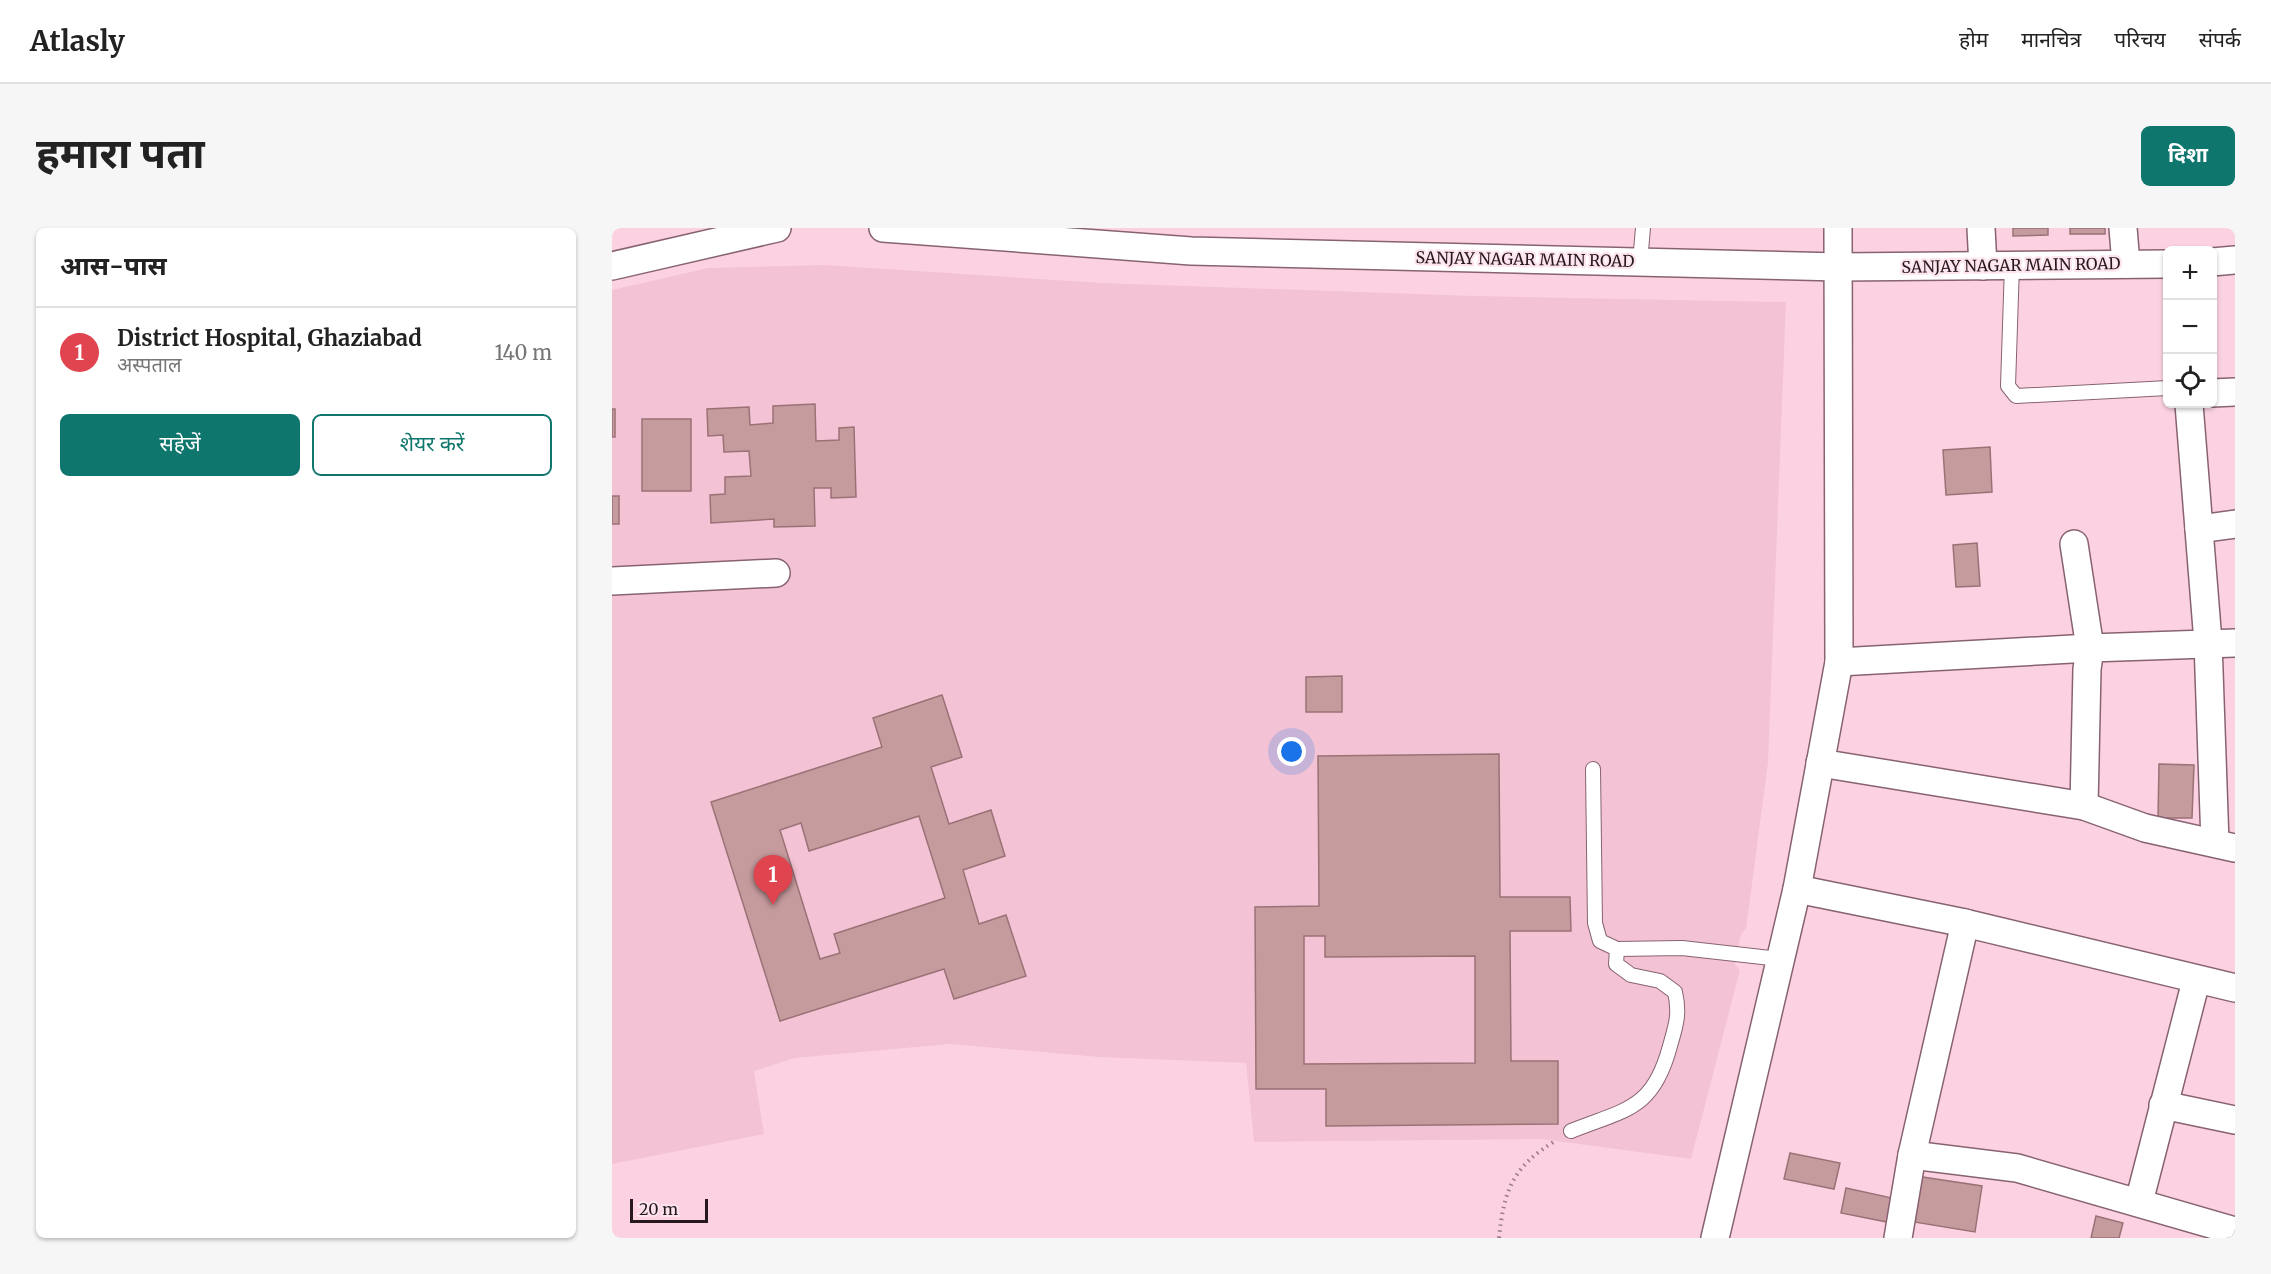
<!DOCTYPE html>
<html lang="hi">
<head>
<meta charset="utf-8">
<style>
	:root { --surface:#fff; --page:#f6f6f6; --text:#222; --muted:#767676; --line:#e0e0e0; --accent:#0f766e }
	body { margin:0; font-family:Merriweather,"Noto Sans Devanagari",serif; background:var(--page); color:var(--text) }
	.controls { position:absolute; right:18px; top:18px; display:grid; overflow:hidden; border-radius:9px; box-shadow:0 2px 4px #0004 }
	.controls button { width:54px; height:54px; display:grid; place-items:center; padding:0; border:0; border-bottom:2px solid var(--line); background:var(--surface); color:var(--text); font:30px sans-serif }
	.scale { position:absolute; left:18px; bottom:15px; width:78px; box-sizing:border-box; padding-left:6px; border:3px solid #27181e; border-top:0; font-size:16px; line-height:21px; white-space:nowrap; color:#27181e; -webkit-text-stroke:4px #fee4ee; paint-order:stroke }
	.you { position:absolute; left:680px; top:524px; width:21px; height:21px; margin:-15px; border:4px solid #fff; border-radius:50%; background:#1a73e8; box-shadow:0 0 0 9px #1a73e833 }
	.badge { display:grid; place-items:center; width:39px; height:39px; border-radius:50%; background:var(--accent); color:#fff; font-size:20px; font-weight:700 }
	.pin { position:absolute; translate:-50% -50px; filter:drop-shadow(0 2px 3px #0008) }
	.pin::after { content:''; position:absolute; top:32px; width:21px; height:18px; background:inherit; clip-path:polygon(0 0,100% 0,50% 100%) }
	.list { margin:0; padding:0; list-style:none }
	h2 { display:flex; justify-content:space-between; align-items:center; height:78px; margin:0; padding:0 24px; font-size:26px }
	h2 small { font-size:20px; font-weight:400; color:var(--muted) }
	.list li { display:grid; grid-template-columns:39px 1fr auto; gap:18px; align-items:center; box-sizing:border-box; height:90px; padding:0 24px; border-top:2px solid var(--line) }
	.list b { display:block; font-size:22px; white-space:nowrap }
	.list p { margin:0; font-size:20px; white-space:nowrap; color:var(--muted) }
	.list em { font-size:20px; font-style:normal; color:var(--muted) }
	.actions { display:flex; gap:12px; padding:18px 24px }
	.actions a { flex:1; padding:14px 0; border:2px solid var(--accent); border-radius:9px; text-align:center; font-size:21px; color:var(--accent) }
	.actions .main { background:var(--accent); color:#fff }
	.icon { flex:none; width:33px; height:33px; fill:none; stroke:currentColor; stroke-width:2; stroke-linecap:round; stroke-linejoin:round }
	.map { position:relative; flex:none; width:1623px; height:1010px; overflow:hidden; border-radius:9px }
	header { display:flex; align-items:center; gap:36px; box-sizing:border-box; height:84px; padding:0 30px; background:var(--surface); border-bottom:2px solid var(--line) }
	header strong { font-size:28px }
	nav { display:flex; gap:33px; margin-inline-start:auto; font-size:21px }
	.intro { display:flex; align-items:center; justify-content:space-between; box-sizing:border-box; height:144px; padding:0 36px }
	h1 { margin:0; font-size:42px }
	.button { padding:15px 27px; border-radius:9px; background:var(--accent); color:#fff; font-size:21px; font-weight:700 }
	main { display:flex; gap:36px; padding:0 36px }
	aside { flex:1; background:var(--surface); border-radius:9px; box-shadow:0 2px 4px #0004 }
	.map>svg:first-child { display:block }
	.built { fill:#f3c3d5 }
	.building { fill:#c69b9e; stroke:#9a7276; stroke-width:1.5; fill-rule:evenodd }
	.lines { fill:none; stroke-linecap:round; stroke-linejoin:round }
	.lane-casing { stroke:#876372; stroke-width:16 }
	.street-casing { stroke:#876372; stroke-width:30 }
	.path { stroke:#987b86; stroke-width:4; stroke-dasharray:1.5 4.5; stroke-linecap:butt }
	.lane { stroke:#fff; stroke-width:14 }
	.street { stroke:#fff; stroke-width:27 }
	.labels { text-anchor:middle; stroke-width:4.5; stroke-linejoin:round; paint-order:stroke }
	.street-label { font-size:16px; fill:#27181e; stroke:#fee4ee }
</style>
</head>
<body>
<header>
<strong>Atlasly</strong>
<nav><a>होम</a><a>मानचित्र</a><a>परिचय</a><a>संपर्क</a></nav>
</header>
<div class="intro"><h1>हमारा पता</h1><a class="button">दिशा</a></div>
<main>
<aside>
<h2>आस-पास<small></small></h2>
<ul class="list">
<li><span class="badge" style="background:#e0444e">1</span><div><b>District Hospital, Ghaziabad</b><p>अस्पताल</p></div><em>140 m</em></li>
</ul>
<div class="actions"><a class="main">सहेजें</a><a>शेयर करें</a></div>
</aside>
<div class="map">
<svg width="1623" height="1010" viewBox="0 0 1623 1010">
	<rect width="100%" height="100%" fill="#fcd2e2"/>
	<polygon class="built" points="213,37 490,55 862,68 1174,74 1156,535 1134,701 1129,706 1123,736 1128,742 1079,931 929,911 642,914 634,835 487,829 338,816 183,830 142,843 152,906 0,936 0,62 96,40"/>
	<g class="building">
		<polygon points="1401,0 1436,0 1436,7 1401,8"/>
		<rect x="1458" y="0" width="35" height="6"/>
		<polygon points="203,176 204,213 227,212 227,200 242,199 244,269 219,270 219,260 202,260 203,298 162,299 162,291 99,295 98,267 113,266 113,249 139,248 137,223 112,224 111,207 96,208 95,181 137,179 138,197 161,195 161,178"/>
		<rect x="0" y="181" width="3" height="28"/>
		<rect x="30" y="191" width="49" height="72"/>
		<polygon points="1378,219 1380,264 1334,267 1331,222"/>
		<rect x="0" y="268" width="7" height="28"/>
		<polygon points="1365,315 1368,358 1344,359 1341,317"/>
		<polygon points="730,448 730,484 694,484 694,449"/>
		<path d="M330,467L350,529L319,539L337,596L379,582L393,628L351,642L367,696L394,687L414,748L342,771L332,741L168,793L99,574L270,519L261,490ZM307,588L333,670L222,706L228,725L208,731L168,602L189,595L197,623Z"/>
		<path d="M887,526L888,669H958L959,703H898L899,833H946V896L714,898V861H644L643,679L707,678L706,528ZM692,708H713V729L863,728V835L692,836Z"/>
		<polygon points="1547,536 1582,537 1580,590 1546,590"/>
		<polygon points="1178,925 1228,935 1222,961 1172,951"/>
		<polygon points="1304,948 1370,958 1363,1004 1296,993"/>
		<polygon points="1234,960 1280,970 1275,994 1229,985"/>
		<polygon points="1484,988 1511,995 1507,1010 1479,1010"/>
	</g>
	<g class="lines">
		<defs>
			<g id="lane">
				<polyline points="1028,34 1031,0"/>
				<polyline points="1400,37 1396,158 1404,168 1556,160"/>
				<polyline points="981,541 983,695 988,713 1005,721 1070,720 1168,731"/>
				<path d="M959,903C1014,881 1041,882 1058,818C1064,797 1068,786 1063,764L1048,753L1019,747L1004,736L1005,721"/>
			</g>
			<g id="street">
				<polyline points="271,0 579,23 1227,39 1556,36"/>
				<polyline points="1369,0 1371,38"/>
				<polyline points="1511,0 1514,36"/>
				<polyline points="1600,34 1623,32"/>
				<polyline points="0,38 165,0"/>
				<polyline points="1600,165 1623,164"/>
				<polyline points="1577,176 1596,414 1603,615"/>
				<polyline points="1587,301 1623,296"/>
				<polyline points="1462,316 1478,420 1475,441 1472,578"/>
				<polyline points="0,353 164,345"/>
				<polyline points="1227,434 1478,420 1623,415"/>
				<polyline points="1208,535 1472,578 1533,600 1623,620"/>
				<polyline points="1185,661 1353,695 1623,760"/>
				<polyline points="1551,877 1623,892"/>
				<polyline points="1300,927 1405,940 1623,1003"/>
				<polyline points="1527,974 1584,753"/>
				<polyline points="1103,1010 1185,661 1227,434 1226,0"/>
				<polyline points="1286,1010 1300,927 1353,695"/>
			</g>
		</defs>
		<use href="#lane" class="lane-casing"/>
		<use href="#street" class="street-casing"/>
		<path class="path" d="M887,1010C892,961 901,939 943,913"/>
		<use href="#lane" class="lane"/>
		<use href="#street" class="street"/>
	</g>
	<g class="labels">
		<g class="street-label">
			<text transform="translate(913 31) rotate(1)" y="6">SANJAY NAGAR MAIN ROAD</text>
			<text transform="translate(1399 37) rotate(-1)" y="6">SANJAY NAGAR MAIN ROAD</text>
		</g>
	</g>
</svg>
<div class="controls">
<button>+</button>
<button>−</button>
<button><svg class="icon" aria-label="locate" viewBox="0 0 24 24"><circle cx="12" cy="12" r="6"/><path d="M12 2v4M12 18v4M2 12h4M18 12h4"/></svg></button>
</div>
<div class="scale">20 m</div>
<div class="you"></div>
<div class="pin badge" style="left:161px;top:677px;background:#e0444e">1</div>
</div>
</main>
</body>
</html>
